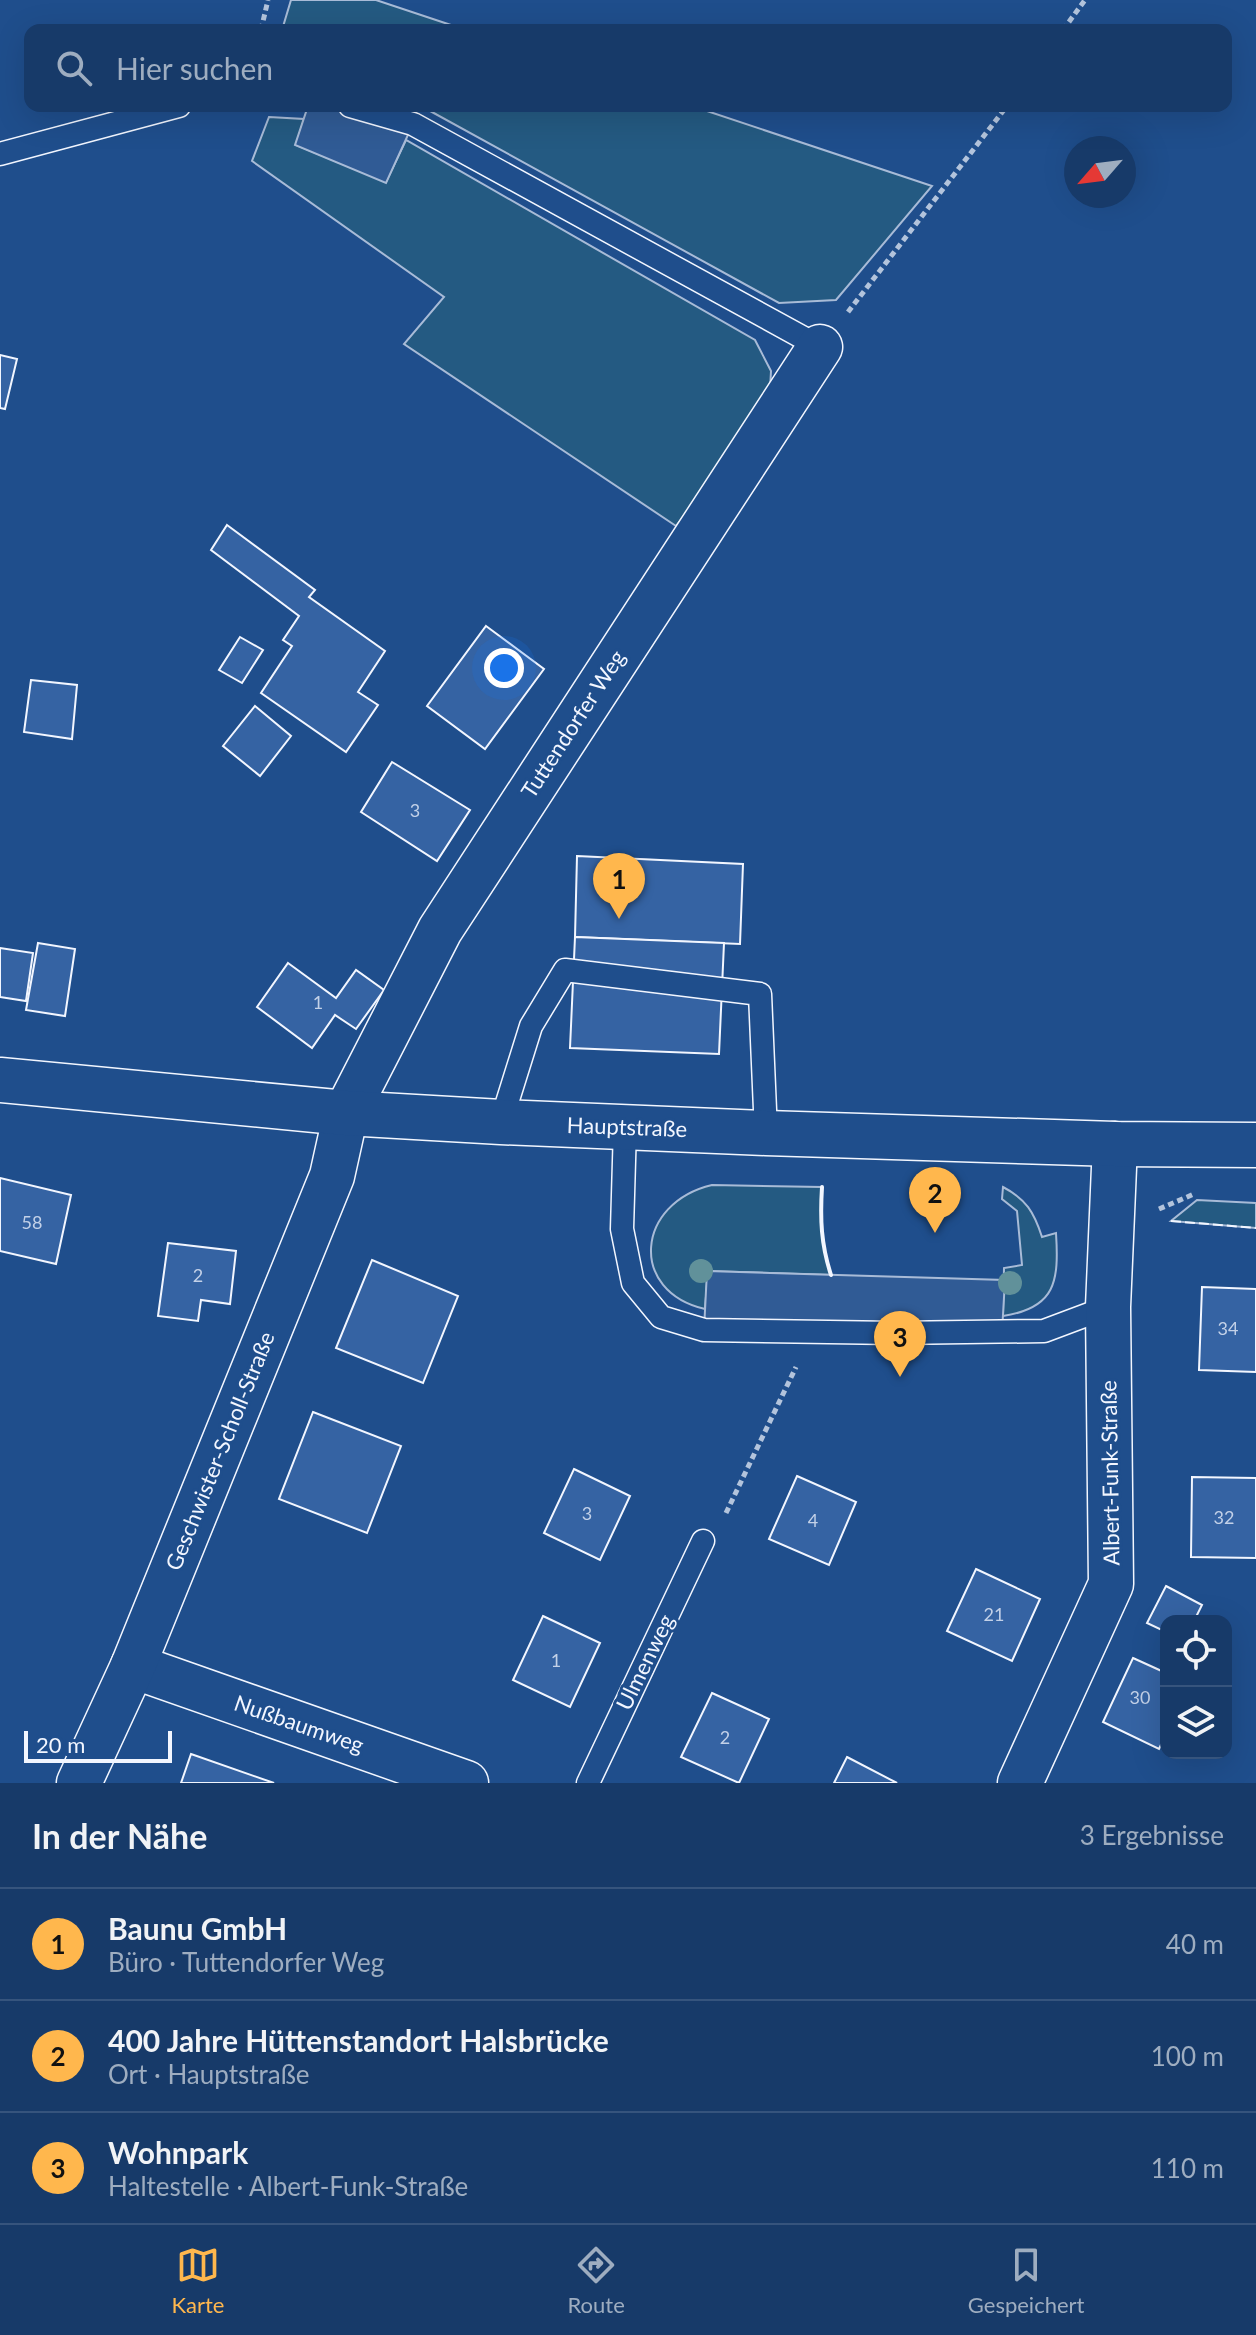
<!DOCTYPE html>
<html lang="de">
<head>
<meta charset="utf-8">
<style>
	:root { --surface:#173a69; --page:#244571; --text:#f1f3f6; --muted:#9eadc0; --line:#36547d; --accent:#ffb74d }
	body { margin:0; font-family:Lato,sans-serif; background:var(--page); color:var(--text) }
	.controls { position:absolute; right:24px; bottom:24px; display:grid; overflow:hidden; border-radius:16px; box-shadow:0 8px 32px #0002 }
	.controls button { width:72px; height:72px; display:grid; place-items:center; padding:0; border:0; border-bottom:2px solid var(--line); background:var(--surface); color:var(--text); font:40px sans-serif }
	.compass { position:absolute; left:1064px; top:136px; width:72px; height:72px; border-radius:50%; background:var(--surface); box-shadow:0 8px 32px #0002; rotate:242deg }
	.scale { position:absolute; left:24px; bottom:20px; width:148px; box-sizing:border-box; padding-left:8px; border:4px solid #f2f6ff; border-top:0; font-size:22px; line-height:28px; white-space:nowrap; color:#f2f6ff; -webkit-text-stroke:6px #1f4e8c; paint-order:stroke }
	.you { position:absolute; left:504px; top:668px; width:28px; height:28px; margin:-20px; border:6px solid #fff; border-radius:50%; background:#1a73e8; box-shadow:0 0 0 12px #1a73e833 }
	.badge { display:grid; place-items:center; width:52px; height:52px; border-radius:50%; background:var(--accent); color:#111; font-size:26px; font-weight:700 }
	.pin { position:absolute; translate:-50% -66px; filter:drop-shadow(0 2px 4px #0008) }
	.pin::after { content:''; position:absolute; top:42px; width:28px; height:24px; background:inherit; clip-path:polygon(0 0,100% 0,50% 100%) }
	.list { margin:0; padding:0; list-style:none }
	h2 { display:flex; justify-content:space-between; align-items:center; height:104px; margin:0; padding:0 32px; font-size:34px }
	h2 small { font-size:26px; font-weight:400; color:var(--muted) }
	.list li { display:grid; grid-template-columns:52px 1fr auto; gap:24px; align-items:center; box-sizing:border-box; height:112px; padding:0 32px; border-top:2px solid var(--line) }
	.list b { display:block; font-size:30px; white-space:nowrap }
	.list p { margin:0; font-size:26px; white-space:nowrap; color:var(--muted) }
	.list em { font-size:26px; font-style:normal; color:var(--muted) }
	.icon { flex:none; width:44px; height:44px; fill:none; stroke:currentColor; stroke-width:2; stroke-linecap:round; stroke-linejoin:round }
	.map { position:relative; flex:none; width:1256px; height:1783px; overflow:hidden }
	.search { position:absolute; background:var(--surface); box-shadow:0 8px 32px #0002; left:24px; right:24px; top:24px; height:88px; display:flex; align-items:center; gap:20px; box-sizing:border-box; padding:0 28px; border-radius:16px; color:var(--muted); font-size:30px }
	.sheet { height:440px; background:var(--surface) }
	nav { display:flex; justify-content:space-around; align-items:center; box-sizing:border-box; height:112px; border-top:2px solid var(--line); background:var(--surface); font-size:22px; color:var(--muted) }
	nav a { display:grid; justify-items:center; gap:4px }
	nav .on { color:var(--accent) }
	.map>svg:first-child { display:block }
	.green { fill:#245a82; stroke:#a8bbd7; stroke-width:2 }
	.parking { fill:#305b95; stroke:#a8bbd7; stroke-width:2 }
	.building { fill:#3563a3; stroke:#f2f6ff; stroke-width:2 }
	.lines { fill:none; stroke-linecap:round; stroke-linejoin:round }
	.service-casing { stroke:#f2f6ff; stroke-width:25 }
	.minor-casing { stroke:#f2f6ff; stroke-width:47 }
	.secondary-casing { stroke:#f2f6ff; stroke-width:47 }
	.path { stroke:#b3c4dc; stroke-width:5; stroke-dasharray:6 4; stroke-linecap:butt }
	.service { stroke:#1f4e8c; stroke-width:22 }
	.minor { stroke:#1f4e8c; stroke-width:44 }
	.secondary { stroke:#1f4e8c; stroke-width:44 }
	.fence { stroke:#f2f6ff; stroke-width:2; stroke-dasharray:10 4; stroke-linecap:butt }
	.wall { stroke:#f2f6ff; stroke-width:4 }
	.tree { fill:#61919a }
	.labels { text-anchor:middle; stroke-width:6; stroke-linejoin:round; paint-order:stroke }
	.number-label { font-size:18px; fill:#c3d1e8 }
	.street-label { font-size:22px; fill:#f2f6ff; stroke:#1f4e8c }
</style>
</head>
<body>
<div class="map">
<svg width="1256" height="1783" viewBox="0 0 1256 1783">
	<rect width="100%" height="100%" fill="#1f4e8c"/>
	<g class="green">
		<polygon points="291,0 376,0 466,30 282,30"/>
		<polygon points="421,106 692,106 932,186 836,300 779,303"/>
		<polygon points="269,117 304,119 296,145 386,182 406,140 755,340 771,371 769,407 676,526 404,344 444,297 252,161"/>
		<path d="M712,1185L822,1187C820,1219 821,1244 831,1275L708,1271L705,1309C628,1291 636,1203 712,1185Z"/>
		<path d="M1003,1187C1026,1199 1034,1212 1042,1237L1056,1233C1059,1281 1056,1308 1003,1316L1004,1268L1022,1265L1017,1211L1002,1199Z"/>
		<polygon points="1197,1200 1256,1203 1256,1228 1171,1221"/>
	</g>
	<g class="parking">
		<polygon points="308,106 350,106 413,124 386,183 295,145"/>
		<polygon points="707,1271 1005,1280 1002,1332 704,1330"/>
	</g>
	<g class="building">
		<polygon points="0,355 17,359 5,409 0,408"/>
		<polygon points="227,525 315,590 309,597 385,651 358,692 378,705 346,752 261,693 292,646 283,640 299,616 211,550"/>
		<polygon points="486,626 544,669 485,749 427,706"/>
		<polygon points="240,637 263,650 242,683 219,670"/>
		<polygon points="31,680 77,685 72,739 24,732"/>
		<polygon points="255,706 291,736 260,776 223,746"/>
		<polygon points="392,762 470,810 437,861 361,812"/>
		<polygon points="577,856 743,864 740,944 575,937"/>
		<polygon points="575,937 724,943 719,1054 570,1048"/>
		<polygon points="38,943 75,949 65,1016 26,1010"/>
		<polygon points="0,948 33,953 26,1001 0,997"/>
		<polygon points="288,963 336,998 356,970 384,990 356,1029 335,1015 312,1048 257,1007"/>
		<polygon points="0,1178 71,1195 56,1264 0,1251"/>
		<polygon points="168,1243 236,1251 230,1304 201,1300 198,1321 158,1316"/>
		<polygon points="372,1260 458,1296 423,1383 336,1348"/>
		<polygon points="1202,1287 1256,1289 1256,1372 1199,1370"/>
		<polygon points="313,1412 401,1446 367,1533 279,1499"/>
		<polygon points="574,1469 630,1496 600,1560 544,1533"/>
		<polygon points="797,1476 856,1502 829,1565 769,1539"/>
		<polygon points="1192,1477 1256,1478 1256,1558 1191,1557"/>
		<polygon points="976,1569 1040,1599 1012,1661 947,1631"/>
		<polygon points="1166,1586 1202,1605 1194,1621 1166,1621 1166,1632 1147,1623"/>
		<polygon points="543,1616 600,1643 570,1707 513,1680"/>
		<polygon points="1133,1658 1166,1673 1166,1734 1159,1749 1103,1722"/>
		<polygon points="712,1693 769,1719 739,1783 681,1757"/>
		<polygon points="191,1754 274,1783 181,1783"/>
		<polygon points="847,1757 897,1783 834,1783"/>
	</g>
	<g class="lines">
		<defs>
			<g id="service">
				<polyline points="350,106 413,124 820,347"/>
				<polyline points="0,154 179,106"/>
				<polyline points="501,1122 531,1026 565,970 760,994 766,1133"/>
				<polyline points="625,1127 622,1229 633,1283 661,1317 704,1330 895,1333 1044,1331 1108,1307"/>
				<polyline points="588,1783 703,1541"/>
			</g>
			<g id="minor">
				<polyline points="133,1666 466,1783"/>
				<polyline points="79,1783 133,1666 332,1176 346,1113 440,930 820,347"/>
				<polyline points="1020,1783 1111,1584 1108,1307 1115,1144"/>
			</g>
			<polyline id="secondary" points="0,1080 346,1113 501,1122 766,1133 1115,1144 1256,1145"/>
		</defs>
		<use href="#service" class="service-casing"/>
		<use href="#minor" class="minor-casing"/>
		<use href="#secondary" class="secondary-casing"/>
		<g class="path">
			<polyline points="261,30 268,0"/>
			<polyline points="1063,30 1085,0"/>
			<polyline points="848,312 1007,106"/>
			<polyline points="1159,1209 1194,1194"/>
			<polyline points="726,1513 796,1367"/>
		</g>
		<use href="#service" class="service"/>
		<use href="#minor" class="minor"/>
		<use href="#secondary" class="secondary"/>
		<polyline class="fence" points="1171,1221 1256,1228"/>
		<path class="wall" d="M822,1187C820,1219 821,1244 831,1275"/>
	</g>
	<g class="tree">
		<circle cx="701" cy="1271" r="12"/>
		<circle cx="1010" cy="1283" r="12"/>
	</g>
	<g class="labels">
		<g class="number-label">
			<text x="415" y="817">3</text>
			<text x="318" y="1009">1</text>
			<text x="32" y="1229">58</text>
			<text x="198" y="1282">2</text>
			<text x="1228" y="1335">34</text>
			<text x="587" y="1520">3</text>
			<text x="1224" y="1524">32</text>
			<text x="813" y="1527">4</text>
			<text x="994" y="1621">21</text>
			<text x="556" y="1667">1</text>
			<text x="1140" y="1704">30</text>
			<text x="725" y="1744">2</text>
		</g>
		<g class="street-label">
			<text transform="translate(573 724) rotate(-57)" y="8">Tuttendorfer Weg</text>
			<text transform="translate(627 1127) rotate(2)" y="8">Hauptstraße</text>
			<text transform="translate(220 1451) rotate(-68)" y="8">Geschwister-Scholl-Straße</text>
			<text transform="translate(1110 1473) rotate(-91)" y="8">Albert-Funk-Straße</text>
			<text transform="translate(645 1662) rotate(-64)" y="8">Ulmenweg</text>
			<text transform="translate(299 1724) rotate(19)" y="8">Nußbaumweg</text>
		</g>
	</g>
</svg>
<div class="controls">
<button><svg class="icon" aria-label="locate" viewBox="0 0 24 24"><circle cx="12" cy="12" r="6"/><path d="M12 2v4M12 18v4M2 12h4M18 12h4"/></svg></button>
<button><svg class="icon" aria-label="layers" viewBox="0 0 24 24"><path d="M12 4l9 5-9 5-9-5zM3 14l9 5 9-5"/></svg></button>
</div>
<svg class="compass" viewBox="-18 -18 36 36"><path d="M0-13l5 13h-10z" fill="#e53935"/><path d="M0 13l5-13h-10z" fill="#9eadc0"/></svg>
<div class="scale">20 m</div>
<div class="you"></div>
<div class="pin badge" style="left:619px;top:919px">1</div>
<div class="pin badge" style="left:935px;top:1233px">2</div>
<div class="pin badge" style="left:900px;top:1377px">3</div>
<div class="search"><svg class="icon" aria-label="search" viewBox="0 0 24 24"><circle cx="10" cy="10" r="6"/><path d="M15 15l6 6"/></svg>Hier suchen</div>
</div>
<section class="sheet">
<h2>In der Nähe<small>3 Ergebnisse</small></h2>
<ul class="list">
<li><span class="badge">1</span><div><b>Baunu GmbH</b><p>Büro · Tuttendorfer Weg</p></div><em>40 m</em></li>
<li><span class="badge">2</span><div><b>400 Jahre Hüttenstandort Halsbrücke</b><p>Ort · Hauptstraße</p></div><em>100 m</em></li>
<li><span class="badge">3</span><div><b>Wohnpark</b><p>Haltestelle · Albert-Funk-Straße</p></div><em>110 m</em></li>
</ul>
</section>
<nav>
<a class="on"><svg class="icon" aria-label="map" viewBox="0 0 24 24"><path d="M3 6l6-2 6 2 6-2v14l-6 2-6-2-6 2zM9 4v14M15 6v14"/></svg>Karte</a>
<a><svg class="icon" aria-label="directions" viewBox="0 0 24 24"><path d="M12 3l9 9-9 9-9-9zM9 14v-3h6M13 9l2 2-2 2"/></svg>Route</a>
<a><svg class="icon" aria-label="saved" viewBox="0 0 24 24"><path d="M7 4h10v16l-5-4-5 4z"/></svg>Gespeichert</a>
</nav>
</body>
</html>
